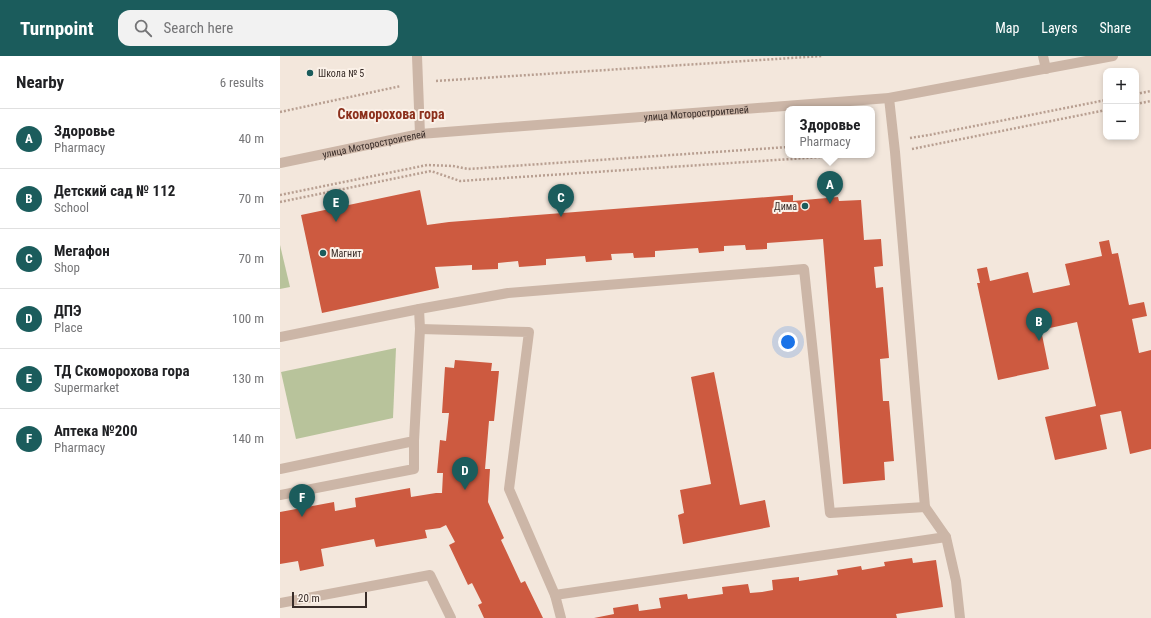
<!DOCTYPE html>
<html lang="en">
<head>
<meta charset="utf-8">
<style>
	:root { --surface:#fff; --page:#f2f2f2; --text:#202124; --muted:#757577; --line:#e0e0e0; --accent:#1b5c5c }
	body { margin:0; font-family:"Roboto Condensed",sans-serif; background:var(--page); color:var(--text) }
	.controls { position:absolute; right:12px; top:12px; display:grid; overflow:hidden; border-radius:8px; box-shadow:0 2px 6px #0003 }
	.controls button { width:36px; height:36px; display:grid; place-items:center; padding:0; border:0; border-bottom:1px solid var(--line); background:var(--surface); color:var(--text); font:20px sans-serif }
	.scale { position:absolute; left:12px; bottom:10px; width:75px; box-sizing:border-box; padding-left:4px; border:2px solid #382c28; border-top:0; font-size:11px; line-height:14px; white-space:nowrap; color:#382c28; -webkit-text-stroke:3px #fbf1e8; paint-order:stroke }
	.you { position:absolute; left:508px; top:286px; width:14px; height:14px; margin:-10px; border:3px solid #fff; border-radius:50%; background:#1a73e8; box-shadow:0 0 0 6px #1a73e833 }
	.badge { display:grid; place-items:center; width:26px; height:26px; border-radius:50%; background:var(--accent); color:#fff; font-size:13px; font-weight:700 }
	.pin { position:absolute; translate:-50% -33px; filter:drop-shadow(0 1px 2px #0008) }
	.pin::after { content:''; position:absolute; top:21px; width:14px; height:12px; background:inherit; clip-path:polygon(0 0,100% 0,50% 100%) }
	.popup { position:absolute; left:505px; top:50px; width:90px; height:52px; box-sizing:border-box; display:grid; place-content:center; border-radius:8px; background:var(--surface); filter:drop-shadow(0 1px 3px #0005); font-size:13px; white-space:nowrap; color:var(--muted) }
	.popup b { font-size:15px; color:var(--text) }
	.popup::after { content:''; position:absolute; left:50%; top:100%; margin-left:-8px; border:8px solid transparent; border-top-color:var(--surface) }
	.list { margin:0; padding:0; list-style:none }
	h2 { display:flex; justify-content:space-between; align-items:center; height:52px; margin:0; padding:0 16px; font-size:17px }
	h2 small { font-size:13px; font-weight:400; color:var(--muted) }
	.list li { display:grid; grid-template-columns:26px 1fr auto; gap:12px; align-items:center; box-sizing:border-box; height:60px; padding:0 16px; border-top:1px solid var(--line) }
	.list b { display:block; font-size:15px; white-space:nowrap }
	.list p { margin:0; font-size:13px; white-space:nowrap; color:var(--muted) }
	.list em { font-size:13px; font-style:normal; color:var(--muted) }
	.icon { flex:none; width:22px; height:22px; fill:none; stroke:currentColor; stroke-width:2; stroke-linecap:round; stroke-linejoin:round }
	.map { position:relative; flex:none; width:871px; height:562px; overflow:hidden }
	header { display:flex; align-items:center; gap:24px; box-sizing:border-box; height:56px; padding:0 20px; background:var(--accent); color:#fff }
	header strong { font-size:19px }
	nav { display:flex; gap:22px; margin-inline-start:auto; font-size:14px }
	.search { width:280px; height:36px; background:var(--page); display:flex; align-items:center; gap:10px; box-sizing:border-box; padding:0 14px; border-radius:12px; color:var(--muted); font-size:15px }
	main { display:flex }
	aside { flex:1; background:var(--surface) }
	.map>svg:first-child { display:block }
	.green { fill:#b8c39b }
	.building { fill:#cd5a40 }
	.lines { fill:none; stroke-linecap:round; stroke-linejoin:round }
	.path { stroke:#b89f91; stroke-width:2.5; stroke-dasharray:2 2; stroke-linecap:butt }
	.lane { stroke:#ccb6a7; stroke-width:10 }
	.street { stroke:#ccb6a7; stroke-width:10 }
	.poi-dot { fill:#1b5c5c; stroke:#fbf1e8; stroke-width:1.5 }
	.labels { text-anchor:middle; stroke-width:4; stroke-linejoin:round; paint-order:stroke }
	.poi-label { font-size:10px; fill:#382c28; stroke:#fbf1e8; text-anchor:start }
	.street-label { font-size:10px; fill:#382c28; stroke:#fbf1e8 }
	.district-label { font-size:14px; font-weight:bold; fill:#8c301c; stroke:#fbf1e8 }
</style>
</head>
<body>
<header>
<strong>Turnpoint</strong>
<div class="search"><svg class="icon" aria-label="search" viewBox="0 0 24 24"><circle cx="10" cy="10" r="6"/><path d="M15 15l6 6"/></svg>Search here</div>
<nav><a>Map</a><a>Layers</a><a>Share</a></nav>
</header>
<main>
<aside>
<h2>Nearby<small>6 results</small></h2>
<ul class="list">
<li><span class="badge">A</span><div><b>Здоровье</b><p>Pharmacy</p></div><em>40 m</em></li>
<li><span class="badge">B</span><div><b>Детский сад № 112</b><p>School</p></div><em>70 m</em></li>
<li><span class="badge">C</span><div><b>Мегафон</b><p>Shop</p></div><em>70 m</em></li>
<li><span class="badge">D</span><div><b>ДПЭ</b><p>Place</p></div><em>100 m</em></li>
<li><span class="badge">E</span><div><b>ТД Скоморохова гора</b><p>Supermarket</p></div><em>130 m</em></li>
<li><span class="badge">F</span><div><b>Аптека №200</b><p>Pharmacy</p></div><em>140 m</em></li>
</ul>
</aside>
<div class="map">
<svg width="871" height="562" viewBox="0 0 871 562">
	<rect width="100%" height="100%" fill="#f3e7dc"/>
	<g class="green">
		<polygon points="0,189 10,231 0,233"/>
		<polygon points="116,292 113,362 16,383 1,316"/>
	</g>
	<g class="building">
		<polygon points="140,134 147,169 169,166 513,139 513,145 558,141 559,145 581,144 584,184 601,183 603,210 594,211 596,232 603,231 609,302 600,303 603,345 609,345 614,405 604,406 605,424 563,428 543,183 487,187 487,193 466,194 465,189 444,190 444,195 419,197 418,192 375,195 375,201 354,202 353,197 331,198 332,204 306,206 305,200 266,203 266,209 239,211 238,205 218,207 218,213 192,214 192,209 155,211 159,232 42,257 21,159"/>
		<polygon points="829,184 832,198 838,197 849,249 864,246 867,260 852,263 859,297 871,294 871,393 850,398 841,355 820,359 827,393 775,404 765,361 816,350 797,266 761,274 769,313 718,324 697,227 700,227 697,213 707,211 710,225 748,216 753,237 790,229 785,208 822,200 819,186"/>
		<polygon points="175,304 212,307 211,315 219,315 214,365 209,365 205,413 210,413 208,446 224,482 221,484 241,527 245,525 263,562 204,562 198,549 202,547 192,527 188,529 169,489 175,486 166,469 160,472 145,474 147,482 96,491 94,483 41,493 44,510 20,515 18,505 0,508 0,456 54,446 55,455 76,451 75,442 130,432 131,441 156,437 162,437 163,417 157,417 160,384 166,385 169,357 162,357 165,311 174,312"/>
		<polygon points="434,316 460,449 485,444 490,471 403,488 398,459 404,457 400,434 431,428 411,321"/>
		<polygon points="632,502 633,507 656,504 663,551 616,558 617,562 314,562 334,558 333,552 358,548 359,555 381,552 379,542 407,538 408,543 443,538 442,531 468,528 470,537 482,536 493,534 492,524 519,521 519,525 558,519 557,514 581,510 582,514 605,510 604,506"/>
	</g>
	<g class="lines">
		<g class="path">
			<polyline points="156,25 542,0"/>
			<polyline points="856,38 871,35"/>
			<polyline points="856,48 871,45"/>
			<polyline points="0,56 121,30"/>
			<polyline points="630,82 649,79 826,44"/>
			<polyline points="632,93 826,54"/>
			<polyline points="0,139 147,109 173,110 188,113 508,91"/>
			<polyline points="0,146 151,115 180,125 571,99"/>
		</g>
		<g class="lane">
			<polyline points="763,0 766,13"/>
			<polyline points="609,42 615,96 645,451 666,481 676,525 680,562"/>
			<polyline points="140,273 249,276 229,433 275,539 281,562"/>
			<polyline points="0,281 139,253 228,237 524,213 550,457 645,451"/>
			<polyline points="0,413 134,385 140,273 139,253"/>
			<polyline points="0,439 134,413 134,385"/>
			<polyline points="275,539 666,481"/>
			<polyline points="0,547 150,519 171,562"/>
		</g>
		<g class="street">
			<polyline points="137,0 140,78"/>
			<path id="s1" d="M0,107L140,78L609,42L833,0"/>
		</g>
	</g>
	<g class="poi-dot">
		<circle cx="30" cy="17" r="4"/>
		<circle cx="525" cy="150" r="4"/>
		<circle cx="43" cy="197" r="4"/>
	</g>
	<g class="labels">
		<g class="poi-label">
			<text x="38" y="21">Школа № 5</text>
			<text x="517" y="154" text-anchor="end">Дима</text>
			<text x="51" y="201">Магнит</text>
		</g>
		<g class="street-label">
			<text dy="4" stroke="none"><textPath href="#s1" startOffset="420">улица Моторостроителей</textPath></text>
			<text dy="4" stroke="none"><textPath href="#s1" startOffset="96">улица Моторостроителей</textPath></text>
		</g>
		<g class="district-label">
			<text x="111" y="63">Скоморохова гора</text>
		</g>
	</g>
</svg>
<div class="controls">
<button>+</button>
<button>−</button>
</div>
<div class="scale">20 m</div>
<div class="you"></div>
<div class="pin badge" style="left:550px;top:148px">A</div>
<div class="popup"><b>Здоровье</b>Pharmacy</div>
<div class="pin badge" style="left:759px;top:285px">B</div>
<div class="pin badge" style="left:281px;top:161px">C</div>
<div class="pin badge" style="left:185px;top:434px">D</div>
<div class="pin badge" style="left:56px;top:166px">E</div>
<div class="pin badge" style="left:22px;top:461px">F</div>
</div>
</main>
</body>
</html>
